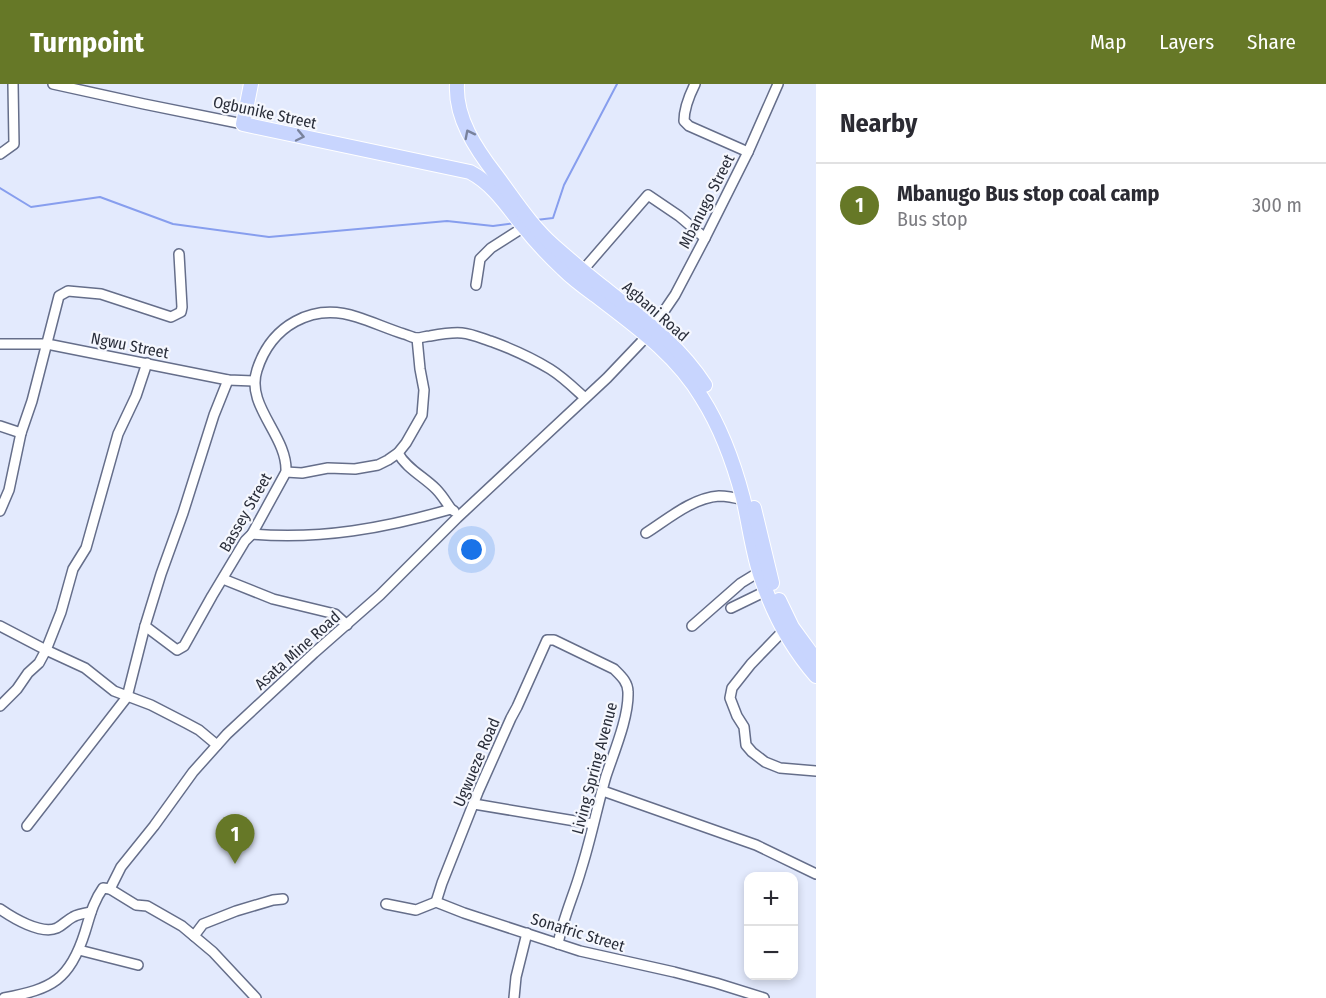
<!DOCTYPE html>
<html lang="en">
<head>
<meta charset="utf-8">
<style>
	:root { --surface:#fff; --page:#f2f2f3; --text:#2b2b33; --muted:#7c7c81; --line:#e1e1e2; --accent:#667827 }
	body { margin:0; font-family:"Fira Sans Condensed",sans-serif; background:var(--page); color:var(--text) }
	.controls { position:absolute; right:18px; bottom:18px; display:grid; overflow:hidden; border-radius:12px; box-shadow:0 3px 9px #0003 }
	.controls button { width:54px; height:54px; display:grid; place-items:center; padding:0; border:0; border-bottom:2px solid var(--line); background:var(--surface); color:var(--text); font:30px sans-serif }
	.you { position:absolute; left:472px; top:466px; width:21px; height:21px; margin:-15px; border:4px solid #fff; border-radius:50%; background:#1a73e8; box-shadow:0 0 0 9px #1a73e833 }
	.badge { display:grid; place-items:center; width:39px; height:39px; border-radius:50%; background:var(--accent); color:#fff; font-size:20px; font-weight:700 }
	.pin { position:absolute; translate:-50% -50px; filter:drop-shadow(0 2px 3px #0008) }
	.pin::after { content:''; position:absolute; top:32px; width:21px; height:18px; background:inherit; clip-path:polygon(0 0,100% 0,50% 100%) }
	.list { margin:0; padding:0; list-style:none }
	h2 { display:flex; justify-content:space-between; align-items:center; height:78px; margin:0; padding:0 24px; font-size:26px }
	h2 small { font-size:20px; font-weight:400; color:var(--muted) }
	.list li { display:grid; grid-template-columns:39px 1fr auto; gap:18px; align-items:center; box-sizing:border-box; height:84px; padding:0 24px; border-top:2px solid var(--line) }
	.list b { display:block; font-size:22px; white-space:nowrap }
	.list p { margin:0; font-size:20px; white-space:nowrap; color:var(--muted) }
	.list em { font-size:20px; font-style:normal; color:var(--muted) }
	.map { position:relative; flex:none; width:816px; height:914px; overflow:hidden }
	header { display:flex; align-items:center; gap:36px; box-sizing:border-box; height:84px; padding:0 30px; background:var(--accent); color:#fff }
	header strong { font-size:28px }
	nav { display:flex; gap:33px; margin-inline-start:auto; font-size:21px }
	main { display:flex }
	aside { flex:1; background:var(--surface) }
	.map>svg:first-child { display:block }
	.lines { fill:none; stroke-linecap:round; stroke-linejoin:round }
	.stream { stroke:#879eee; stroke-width:2 }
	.street-casing { stroke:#656e8a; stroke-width:12 }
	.primary-casing { stroke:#fff; stroke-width:16 }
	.street { stroke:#fff; stroke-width:9 }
	.primary { stroke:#c8d5fe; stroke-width:14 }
	.oneway { stroke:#79829c }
	.labels { text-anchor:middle; stroke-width:4.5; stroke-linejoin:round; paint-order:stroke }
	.street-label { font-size:16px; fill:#2a2e3a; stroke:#f5f7fe }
</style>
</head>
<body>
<header>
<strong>Turnpoint</strong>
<nav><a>Map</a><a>Layers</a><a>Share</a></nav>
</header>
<main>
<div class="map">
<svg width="816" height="914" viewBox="0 0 816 914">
	<rect width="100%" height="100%" fill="#e3eafd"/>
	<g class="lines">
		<g class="stream">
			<polyline points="0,104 31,123 100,113 173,140 269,153 447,137 493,142 515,139"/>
			<polyline points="536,136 553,134 564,101 617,0"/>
		</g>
		<defs>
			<g id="street">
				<polyline points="53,0 144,20 243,40"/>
				<path d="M695,0C689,12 684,24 684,37L689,42L748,68"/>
				<polyline points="0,70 14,60 13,0"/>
				<polyline points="583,186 648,111 679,132 705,154"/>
				<polyline points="476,201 480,175 491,164 524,143"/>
				<polyline points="0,260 47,260 228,296 254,297"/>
				<polyline points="0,342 21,349"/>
				<path d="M398,369C406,384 424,393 436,405C442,411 446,418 451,425L454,427"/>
				<polyline points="286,388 302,389 328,384 355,385 378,381 388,376 398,369 406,359 422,331 424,306 420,285 417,254"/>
				<polyline points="0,427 9,406 21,349 32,317 59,212 68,207 101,210 171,233 181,228 182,223 179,170"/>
				<path d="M646,449C668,435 692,414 719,412C727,412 736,414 743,416"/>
				<path d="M252,450C320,456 386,444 451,425"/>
				<polyline points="223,495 273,515 335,530 347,541"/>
				<polyline points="731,524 766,507"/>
				<polyline points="0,542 46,566 85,584 114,607 151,621 186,639 199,646 217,661"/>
				<path d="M145,542L177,566L184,562L212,512L245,457L252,450L286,388C288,352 245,322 257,286C271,242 312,218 357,233C373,238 388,245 404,250C408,251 413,254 417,254C421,254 426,252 430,252C441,250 452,248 462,249C473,250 483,255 493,258C512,265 532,274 550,285C563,293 574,304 585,314"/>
				<polyline points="692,542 741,499 759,488"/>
				<polyline points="783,547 751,580 732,604 730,614 737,632 744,643 746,661 752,668 765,678 780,684 816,687"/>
				<polyline points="0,622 17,605 28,589 39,579 46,566 61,528 73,485 86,464 118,350 136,312 147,279"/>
				<polyline points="603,707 756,761 816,790"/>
				<polyline points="474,720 593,740"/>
				<polyline points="27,742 127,613 145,542 161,490 183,429 214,331 228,296"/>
				<polyline points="110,805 136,821 147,822 182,842 213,868 256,914"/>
				<path d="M436,818L442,799L478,708L511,634L517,623L547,556H554L614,585C621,592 628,598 628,608C629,633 614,668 606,692C597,723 591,755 581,786C574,811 563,834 558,860"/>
				<polyline points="386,820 416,826 436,818 464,829 580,867 674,888 716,899 764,914"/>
				<path d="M0,825C13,834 41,851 57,844C63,841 67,836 73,833C78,830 85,829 91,828"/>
				<polyline points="194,852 203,840 236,827 273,816 283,815"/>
				<polyline points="79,866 138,881"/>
				<path d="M4,914C52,905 70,896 85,848C90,832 93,818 103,804L110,805L121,783L154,742L193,688L227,650L314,569L380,511L457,434L607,294L647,252L675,211L705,154L748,68L778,0"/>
				<polyline points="514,914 516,893 527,849"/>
			</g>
			<g id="primary">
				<path d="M251,0L243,40L470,88C493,100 507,122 523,142C535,157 549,172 563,185C573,195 584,203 595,211C634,241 676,270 702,314C721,344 734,380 743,414C749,439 752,465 760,490C772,528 790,562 816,592"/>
				<path d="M457,0C455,34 476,65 496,91C514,115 531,142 554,162C570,176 586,190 603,203C641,234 677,258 705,301"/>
				<polyline points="754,424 772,499"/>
				<polyline points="779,516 792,543 816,576"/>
			</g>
		</defs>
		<use href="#street" class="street-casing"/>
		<use href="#primary" class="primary-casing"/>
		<use href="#street" class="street"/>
		<use href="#primary" class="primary"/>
	</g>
	<defs><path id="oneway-chevron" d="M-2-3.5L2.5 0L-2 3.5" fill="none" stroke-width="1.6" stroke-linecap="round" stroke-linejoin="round" transform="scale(1.5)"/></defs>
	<g class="oneway">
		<use href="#oneway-chevron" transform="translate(469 50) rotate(-117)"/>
		<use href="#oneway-chevron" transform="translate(300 52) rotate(12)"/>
	</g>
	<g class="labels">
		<g class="street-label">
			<text transform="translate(265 28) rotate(12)" y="6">Ogbunike Street</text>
			<text transform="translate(706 117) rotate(-63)" y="6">Mbanugo Street</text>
			<text transform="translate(656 227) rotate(41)" y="6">Agbani Road</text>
			<text transform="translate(130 261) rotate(11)" y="6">Ngwu Street</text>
			<text transform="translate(245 428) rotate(-60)" y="6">Bassey Street</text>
			<text transform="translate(297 566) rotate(-42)" y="6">Asata Mine Road</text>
			<text transform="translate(476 678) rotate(-67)" y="6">Ugwueze Road</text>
			<text transform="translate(594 684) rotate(-75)" y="6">Living Spring Avenue</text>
			<text transform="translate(578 848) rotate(17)" y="6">Sonafric Street</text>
		</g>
	</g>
</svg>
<div class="controls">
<button>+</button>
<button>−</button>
</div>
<div class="you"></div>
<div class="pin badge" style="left:235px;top:780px">1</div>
</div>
<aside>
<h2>Nearby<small></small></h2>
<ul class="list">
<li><span class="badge">1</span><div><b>Mbanugo Bus stop coal camp</b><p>Bus stop</p></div><em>300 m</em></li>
</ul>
</aside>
</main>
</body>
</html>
